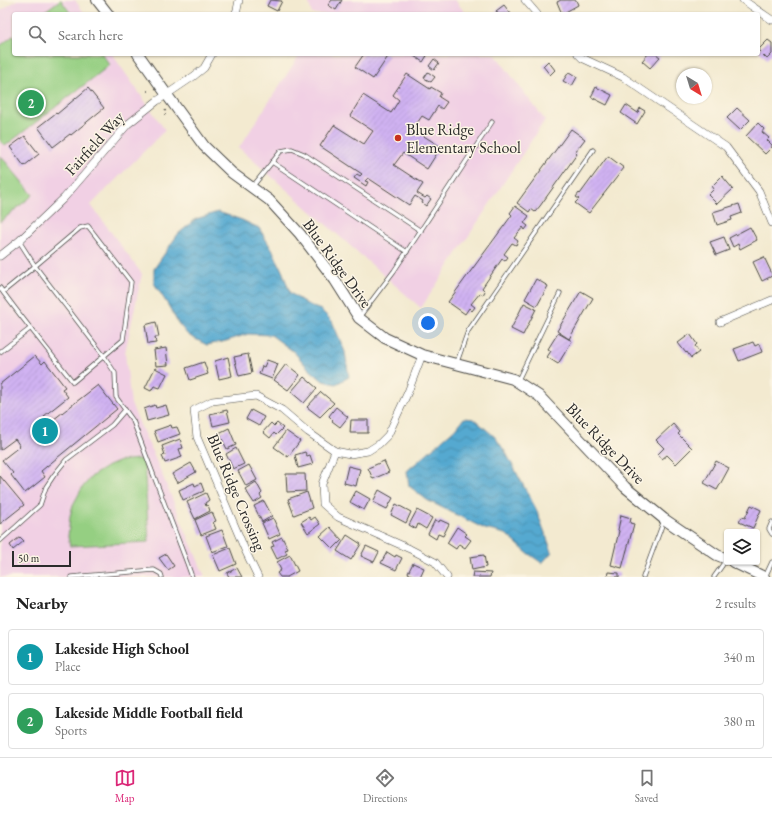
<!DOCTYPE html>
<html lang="en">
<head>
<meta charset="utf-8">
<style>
	:root { --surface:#fff; --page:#f2f2f2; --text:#222; --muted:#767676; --line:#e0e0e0; --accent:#db2777 }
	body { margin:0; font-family:"EB Garamond",serif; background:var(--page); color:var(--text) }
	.controls { position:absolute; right:12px; bottom:12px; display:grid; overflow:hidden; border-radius:4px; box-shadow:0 1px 3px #0004 }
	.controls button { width:36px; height:36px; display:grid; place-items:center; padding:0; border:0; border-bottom:1px solid var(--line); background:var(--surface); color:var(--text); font:20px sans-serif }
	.compass { position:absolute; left:676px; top:68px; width:36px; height:36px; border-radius:50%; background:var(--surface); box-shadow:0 1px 3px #0004; rotate:142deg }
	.scale { position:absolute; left:12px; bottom:10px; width:59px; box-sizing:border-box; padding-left:4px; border:2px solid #2b2b2b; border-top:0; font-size:11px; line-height:14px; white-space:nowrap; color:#2b2b2b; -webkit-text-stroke:3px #fcf5e5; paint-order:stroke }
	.you { position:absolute; left:428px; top:323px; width:14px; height:14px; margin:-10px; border:3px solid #fff; border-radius:50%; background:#1a73e8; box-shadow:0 0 0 6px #1a73e833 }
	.badge { display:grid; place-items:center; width:26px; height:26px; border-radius:50%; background:var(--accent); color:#fff; font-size:13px; font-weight:700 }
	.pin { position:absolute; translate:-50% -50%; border:2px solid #fff; box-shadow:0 1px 4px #0006 }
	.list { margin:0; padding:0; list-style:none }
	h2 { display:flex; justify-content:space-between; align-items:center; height:52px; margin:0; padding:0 16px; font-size:17px }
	h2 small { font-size:13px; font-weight:400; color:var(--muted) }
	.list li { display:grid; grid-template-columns:26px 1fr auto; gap:12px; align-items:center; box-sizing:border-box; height:56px; margin:0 8px 8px; padding:0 8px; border:1px solid var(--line); border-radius:4px }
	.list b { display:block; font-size:15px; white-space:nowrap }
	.list p { margin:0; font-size:13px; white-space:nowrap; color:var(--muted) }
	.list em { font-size:13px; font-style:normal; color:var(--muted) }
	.icon { flex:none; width:22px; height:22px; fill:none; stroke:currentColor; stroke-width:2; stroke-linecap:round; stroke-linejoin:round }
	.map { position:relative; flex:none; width:772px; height:577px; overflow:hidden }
	.search { position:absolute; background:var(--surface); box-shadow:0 1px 3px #0004; left:12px; right:12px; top:12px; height:44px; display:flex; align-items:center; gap:10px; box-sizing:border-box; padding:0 14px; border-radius:4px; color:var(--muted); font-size:15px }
	.sheet { height:180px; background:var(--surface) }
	nav { display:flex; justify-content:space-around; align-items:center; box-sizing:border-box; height:56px; border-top:1px solid var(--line); background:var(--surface); font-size:11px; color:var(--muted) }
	nav a { display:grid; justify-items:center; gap:2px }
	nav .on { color:var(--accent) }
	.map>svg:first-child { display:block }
	.built { fill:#f1d0e4 }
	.grass { fill:#95cf82; stroke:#607d56 }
	.water { fill:url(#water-waves); stroke:#406a7e }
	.building { fill:url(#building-hatch) }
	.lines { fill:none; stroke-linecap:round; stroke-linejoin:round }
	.lane-casing { stroke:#494844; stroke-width:5 }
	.street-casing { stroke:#494844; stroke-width:8 }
	.secondary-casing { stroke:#494844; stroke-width:12 }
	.path { stroke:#494844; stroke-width:1.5; stroke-dasharray:1 3; stroke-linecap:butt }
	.lane { stroke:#fff; stroke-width:3.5 }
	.street { stroke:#fff; stroke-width:7 }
	.secondary { stroke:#fff; stroke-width:10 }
	.poi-dot { fill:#c8321e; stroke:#fcf5e5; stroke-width:1.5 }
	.labels { text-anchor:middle; stroke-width:3; stroke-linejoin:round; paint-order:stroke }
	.poi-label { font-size:16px; fill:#2b2b2b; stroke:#fcf5e5; text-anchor:start }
	.street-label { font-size:16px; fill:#2b2b2b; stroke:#fcf5e5 }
</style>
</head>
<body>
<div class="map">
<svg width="772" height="577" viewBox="0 0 772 577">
	<defs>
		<pattern id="water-waves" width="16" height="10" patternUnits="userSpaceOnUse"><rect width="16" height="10" fill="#54a9d0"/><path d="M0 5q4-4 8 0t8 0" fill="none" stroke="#468aa9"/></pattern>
		<pattern id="building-hatch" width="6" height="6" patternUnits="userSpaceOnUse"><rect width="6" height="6" fill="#d0b2f2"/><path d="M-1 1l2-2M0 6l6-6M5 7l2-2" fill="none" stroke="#b399d0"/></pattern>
	</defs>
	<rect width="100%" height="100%" fill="#fcf5e5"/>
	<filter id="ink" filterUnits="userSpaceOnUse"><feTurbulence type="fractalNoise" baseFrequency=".025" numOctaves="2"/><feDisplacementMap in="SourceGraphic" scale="8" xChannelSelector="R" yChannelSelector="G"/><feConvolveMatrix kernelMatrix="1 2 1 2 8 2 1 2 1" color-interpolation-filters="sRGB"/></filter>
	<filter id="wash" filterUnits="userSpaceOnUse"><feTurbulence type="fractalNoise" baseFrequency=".012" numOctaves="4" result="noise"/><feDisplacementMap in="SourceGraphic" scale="16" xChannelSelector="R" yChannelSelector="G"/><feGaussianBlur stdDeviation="0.9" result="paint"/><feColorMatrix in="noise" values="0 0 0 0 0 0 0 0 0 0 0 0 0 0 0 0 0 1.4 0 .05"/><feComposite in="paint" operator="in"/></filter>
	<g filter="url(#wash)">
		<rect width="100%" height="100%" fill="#f3ead0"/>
		<g class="built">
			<polygon points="17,0 75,0 85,14 14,14 14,54 112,54 165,130 91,205 142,274 125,353 131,404 161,472 205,577 0,577 0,11"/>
			<polygon points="308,0 455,0 466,14 312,14"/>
			<polygon points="300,54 495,54 545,120 421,308 239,148"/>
		</g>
		<g class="grass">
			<polygon points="60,0 61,0 71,14 41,14"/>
			<polygon points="14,35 14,54 102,54 110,65 5,146 0,140 0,46"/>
			<polygon points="0,155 33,195 0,222"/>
			<polygon points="138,459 144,460 149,542 70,546 68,537 70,516 73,505 82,488 92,476 108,466 120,461"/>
		</g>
		<g class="water">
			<polygon points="218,212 242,220 259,228 274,253 283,273 290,293 310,306 321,310 332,321 345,352 349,377 336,384 323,381 308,368 294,352 271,335 248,334 226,341 207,345 188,335 178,323 168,305 154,283 154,269 178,234 196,219"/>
			<polygon points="464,418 474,419 495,437 506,453 536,509 552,552 542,563 526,552 506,534 485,529 427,500 409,486 407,471 458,426"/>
		</g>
		<g id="blocks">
			<g class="building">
				<polygon points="270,0 282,1 277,11 267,6"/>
				<polygon points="332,0 342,0 336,10 328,5"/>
				<polygon points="561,0 576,0 578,5 562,14 557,2"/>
				<polygon points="504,5 511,14 498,14 496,11"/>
				<polygon points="768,40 772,43 772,54 767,59 758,50"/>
				<polygon points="364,54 387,54 389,55 373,79 355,67"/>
				<polygon points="411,54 428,54 423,62"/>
				<polygon points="648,54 656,54 660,57 650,68 642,61"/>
				<polygon points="434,59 439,63 434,70 429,66"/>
				<polygon points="548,61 555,70 550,75 543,66"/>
				<polygon points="428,72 435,77 431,82 424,78"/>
				<polygon points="569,72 577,77 572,86 563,81"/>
				<polygon points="407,74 430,89 431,87 441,93 439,97 447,102 442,109 438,106 429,120 422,116 413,129 441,147 427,169 403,153 394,165 423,184 417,193 425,198 427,196 431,199 426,206 422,203 423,201 415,196 409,205 368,178 365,181 368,182 366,186 354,178 357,174 360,176 362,174 320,146 334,125 364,144 373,131 350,116 363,95 391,113 399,100 393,95"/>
				<polygon points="596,87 612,95 607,105 591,97"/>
				<polygon points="88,88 104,108 71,135 70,134 53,147 38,127 56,113 57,114"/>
				<polygon points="626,105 638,113 640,108 645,111 637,124 621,113"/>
				<polygon points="737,108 750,120 740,130 727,118"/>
				<polygon points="758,123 764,129 762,132 769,138 767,140 772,145 772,147 765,154 746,136"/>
				<polygon points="571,129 585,139 575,152 577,154 540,206 535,212 531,209 529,212 517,203"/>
				<polygon points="25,136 39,154 24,166 10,147"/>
				<polygon points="608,156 624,168 589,213 575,203 579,199 576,197 579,193 580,194"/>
				<polygon points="722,176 733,189 717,204 708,195 714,189 712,186"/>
				<polygon points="739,204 742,213 731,217 732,220 717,225 713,212"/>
				<polygon points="515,206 529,216 524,223 528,226 525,230 523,227 514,238 518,241 516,245 512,243 504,254 508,257 505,261 502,259 482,288 485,291 483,295 480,293 471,304 475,307 472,311 469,308 465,314 448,302 512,215 510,213"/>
				<polygon points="750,227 757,240 740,249 738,244 733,247 729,238"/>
				<polygon points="724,237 729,250 716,255 710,242"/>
				<polygon points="764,257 772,274 772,276 762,281 753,262"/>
				<polygon points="536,279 548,286 537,306 525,299"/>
				<polygon points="581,291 593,298 569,339 557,331"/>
				<polygon points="524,303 536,309 523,335 511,329"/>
				<polygon points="156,322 159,337 155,337 156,343 148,344 145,325"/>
				<polygon points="558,333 572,341 558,364 547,357 551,351 548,349"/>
				<polygon points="690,334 697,344 695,346 699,352 691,358 687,352 686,353 678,343"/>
				<polygon points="753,342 755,346 759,344 762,352 739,361 734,349"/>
				<polygon points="166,348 168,365 156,366 154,350"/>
				<polygon points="248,354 252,373 239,376 234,357"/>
				<polygon points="35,356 42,364 45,361 65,387 62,389 68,397 44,416 49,423 98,385 117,409 41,471 45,477 25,493 11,475 13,473 2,460 20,446 15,439 0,450 0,384"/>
				<polygon points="228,357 232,376 219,379 215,361"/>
				<polygon points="267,360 278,364 272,379 259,374 262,366 264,367"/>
				<polygon points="204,362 208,374 190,380 186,368"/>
				<polygon points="286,364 300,375 288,390 274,380"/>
				<polygon points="155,368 167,374 160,388 154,386 151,391 145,388"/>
				<polygon points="304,377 317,388 304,403 291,392"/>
				<polygon points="321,392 334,403 320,417 307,407"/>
				<polygon points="155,405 156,408 166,405 169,415 147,421 144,409"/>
				<polygon points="336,407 348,417 340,427 332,421 333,420 329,416"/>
				<polygon points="227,410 230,422 213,426 210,414"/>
				<polygon points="251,410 264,417 259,426 246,419"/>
				<polygon points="351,420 368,420 368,433 350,433"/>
				<polygon points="271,423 274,426 277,423 283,428 276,435 274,433 270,438 263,432"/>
				<polygon points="673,424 680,432 678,434 692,448 676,464 667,455 662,459 658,454 664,448 656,440"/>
				<polygon points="171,425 172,428 177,427 180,434 158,442 154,431"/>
				<polygon points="229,428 236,445 227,449 219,433"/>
				<polygon points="286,431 300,441 288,457 274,447"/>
				<polygon points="180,439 183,448 179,449 182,457 165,463 162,456 165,455 162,446"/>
				<polygon points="236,448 244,464 233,469 226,454"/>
				<polygon points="305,452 307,456 310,455 313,464 298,468 295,455"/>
				<polygon points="384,461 389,472 373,479 368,468"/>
				<polygon points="716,461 729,468 717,490 704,483"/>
				<polygon points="191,463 196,472 177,483 172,474"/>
				<polygon points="249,465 257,480 246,486 238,471"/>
				<polygon points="348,466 360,469 356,486 344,483"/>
				<polygon points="286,474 305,474 306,491 287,492"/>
				<polygon points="0,476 24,505 0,524"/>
				<polygon points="256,482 262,493 260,495 262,498 254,503 245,489"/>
				<polygon points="194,483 195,486 201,483 204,491 183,500 179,490"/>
				<polygon points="379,490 393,498 387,509 373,502"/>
				<polygon points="356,491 370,499 364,510 350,502"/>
				<polygon points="307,492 312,508 294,515 288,499"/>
				<polygon points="206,493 209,500 205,503 206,506 208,505 210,511 195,519 187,502"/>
				<polygon points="264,501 272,516 262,522 254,506"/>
				<polygon points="396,504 411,512 406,523 391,515"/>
				<polygon points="751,505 761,510 753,528 739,522 742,517 745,518"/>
				<polygon points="417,510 432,518 426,529 418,524 416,529 409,525"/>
				<polygon points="212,512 216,521 213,522 216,529 201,535 195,520"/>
				<polygon points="621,515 631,518 630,523 634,524 622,568 611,565 619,531 618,530"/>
				<polygon points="309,517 311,520 315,517 320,524 308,533 301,522"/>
				<polygon points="273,518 280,534 269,539 262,523"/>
				<polygon points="435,520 439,522 440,520 449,524 443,536 438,534 436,539 428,534"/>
				<polygon points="330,527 342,540 333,549 320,536"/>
				<polygon points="457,527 467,534 465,536 471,540 465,548 459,544 456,549 447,543"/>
				<polygon points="222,530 228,546 212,552 206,536"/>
				<polygon points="347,535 361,544 351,560 337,551"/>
				<polygon points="20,537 24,541 13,550 10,545"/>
				<polygon points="282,537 288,549 285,550 287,554 277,559 271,547 274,546 272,542"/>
				<polygon points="366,546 379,552 374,562 361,556"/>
				<polygon points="230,548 236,564 220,571 213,555"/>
				<polygon points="387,552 395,557 396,555 402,558 396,570 381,563"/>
				<polygon points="166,554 174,566 168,570 159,558"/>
				<polygon points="290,555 298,571 287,577 280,577 277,573 281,570 277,562"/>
				<polygon points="484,555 486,567 472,570 470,557"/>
				<polygon points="413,563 424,568 420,577 415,577 408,573"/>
				<polygon points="237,568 242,577 229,577 227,573"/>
				<polygon points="473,572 491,573 490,577 472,577"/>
				<polygon points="608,572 619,573 619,577 607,577"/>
			</g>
		</g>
	</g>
	<g filter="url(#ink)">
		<use href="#blocks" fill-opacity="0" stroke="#494844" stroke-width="1"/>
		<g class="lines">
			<defs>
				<g id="lane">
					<polyline points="272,162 407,252"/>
					<polyline points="253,186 281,151 292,149 304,154 421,231"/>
					<polyline points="19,241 35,266 104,356 115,373 116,397 133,421 187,563 192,577"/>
					<path d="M0,288C23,320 49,351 73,382L123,340L131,282L88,226L80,228L35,266L3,292"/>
					<polyline points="360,316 394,271 492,122"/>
					<polyline points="0,352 31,328"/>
					<polyline points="457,362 468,331 593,150"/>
					<polyline points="518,380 560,293"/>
					<polyline points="772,522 769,529 772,534"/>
					<polyline points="0,541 40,505 46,487 54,475 66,460 112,425 125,410"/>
					<polyline points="71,577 154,570 161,574 162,577"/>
					<polyline points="643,577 664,520"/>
					<polyline points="714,577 726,560"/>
					<polyline points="765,577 772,562"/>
				</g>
				<g id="street">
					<polyline points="525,0 537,14"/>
					<polyline points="743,0 772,20"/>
					<polyline points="235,14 237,10 239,0"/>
					<polyline points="578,54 582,58 623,77 726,147 759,191 772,223"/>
					<polyline points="0,256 19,241 64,198 128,124 157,101 194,76 204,68 212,54"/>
					<polyline points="720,322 772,300"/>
					<polyline points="335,451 350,454 368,451 379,444 388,435 408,392 422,355"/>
					<polyline points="258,577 245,550 197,437 194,410 212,401 256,396 282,410 308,432 335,451 322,484 323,504 338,517 410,549 435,562 447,577"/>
				</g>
				<g id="secondary">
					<polyline points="97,0 108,14"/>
					<polyline points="138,54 167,95 204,146 232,173 269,200 300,234 335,280 359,318 385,338 422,355 513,379 539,396 625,487 664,519 717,555 727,559"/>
					<polyline points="733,562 764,577"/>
				</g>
			</defs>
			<use href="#lane" class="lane-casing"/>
			<use href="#street" class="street-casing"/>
			<use href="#secondary" class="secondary-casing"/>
			<g class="path">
				<polyline points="147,91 151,91"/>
				<polyline points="165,115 165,111 166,110"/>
			</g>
			<use href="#lane" class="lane"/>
			<use href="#street" class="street"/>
			<use href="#secondary" class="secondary"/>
		</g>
	</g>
	<circle class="poi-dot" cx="398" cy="138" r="4"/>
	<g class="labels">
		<g class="poi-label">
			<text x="406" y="135">Blue Ridge<tspan x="406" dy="18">Elementary School</tspan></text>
		</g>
		<g class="street-label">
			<text transform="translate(94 143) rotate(-48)" y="6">Fairfield Way</text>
			<text transform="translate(338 263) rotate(54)" y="6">Blue Ridge Drive</text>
			<text transform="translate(606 443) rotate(46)" y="6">Blue Ridge Drive</text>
			<text transform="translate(237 492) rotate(67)" y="6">Blue Ridge Crossing</text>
		</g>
	</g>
</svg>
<div class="controls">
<button><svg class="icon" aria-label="layers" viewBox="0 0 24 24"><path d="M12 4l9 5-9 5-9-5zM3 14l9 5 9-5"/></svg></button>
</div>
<svg class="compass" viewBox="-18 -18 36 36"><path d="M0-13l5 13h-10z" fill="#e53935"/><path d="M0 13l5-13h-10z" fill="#767676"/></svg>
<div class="scale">50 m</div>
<div class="you"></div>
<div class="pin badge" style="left:45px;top:431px;background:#0f9aa8">1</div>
<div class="pin badge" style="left:31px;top:103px;background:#2e9e5b">2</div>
<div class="search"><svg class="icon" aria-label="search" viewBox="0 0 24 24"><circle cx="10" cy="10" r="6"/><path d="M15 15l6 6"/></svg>Search here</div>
</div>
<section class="sheet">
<h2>Nearby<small>2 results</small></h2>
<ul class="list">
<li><span class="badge" style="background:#0f9aa8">1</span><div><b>Lakeside High School</b><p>Place</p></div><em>340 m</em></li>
<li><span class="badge" style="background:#2e9e5b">2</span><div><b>Lakeside Middle Football field</b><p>Sports</p></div><em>380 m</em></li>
</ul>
</section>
<nav>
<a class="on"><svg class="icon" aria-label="map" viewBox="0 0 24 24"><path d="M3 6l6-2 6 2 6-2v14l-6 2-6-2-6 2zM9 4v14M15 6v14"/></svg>Map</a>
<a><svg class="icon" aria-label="directions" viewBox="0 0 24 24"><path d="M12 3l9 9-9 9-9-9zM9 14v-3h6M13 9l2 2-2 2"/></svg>Directions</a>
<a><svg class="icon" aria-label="saved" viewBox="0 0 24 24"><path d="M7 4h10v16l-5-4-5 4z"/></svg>Saved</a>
</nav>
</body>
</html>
